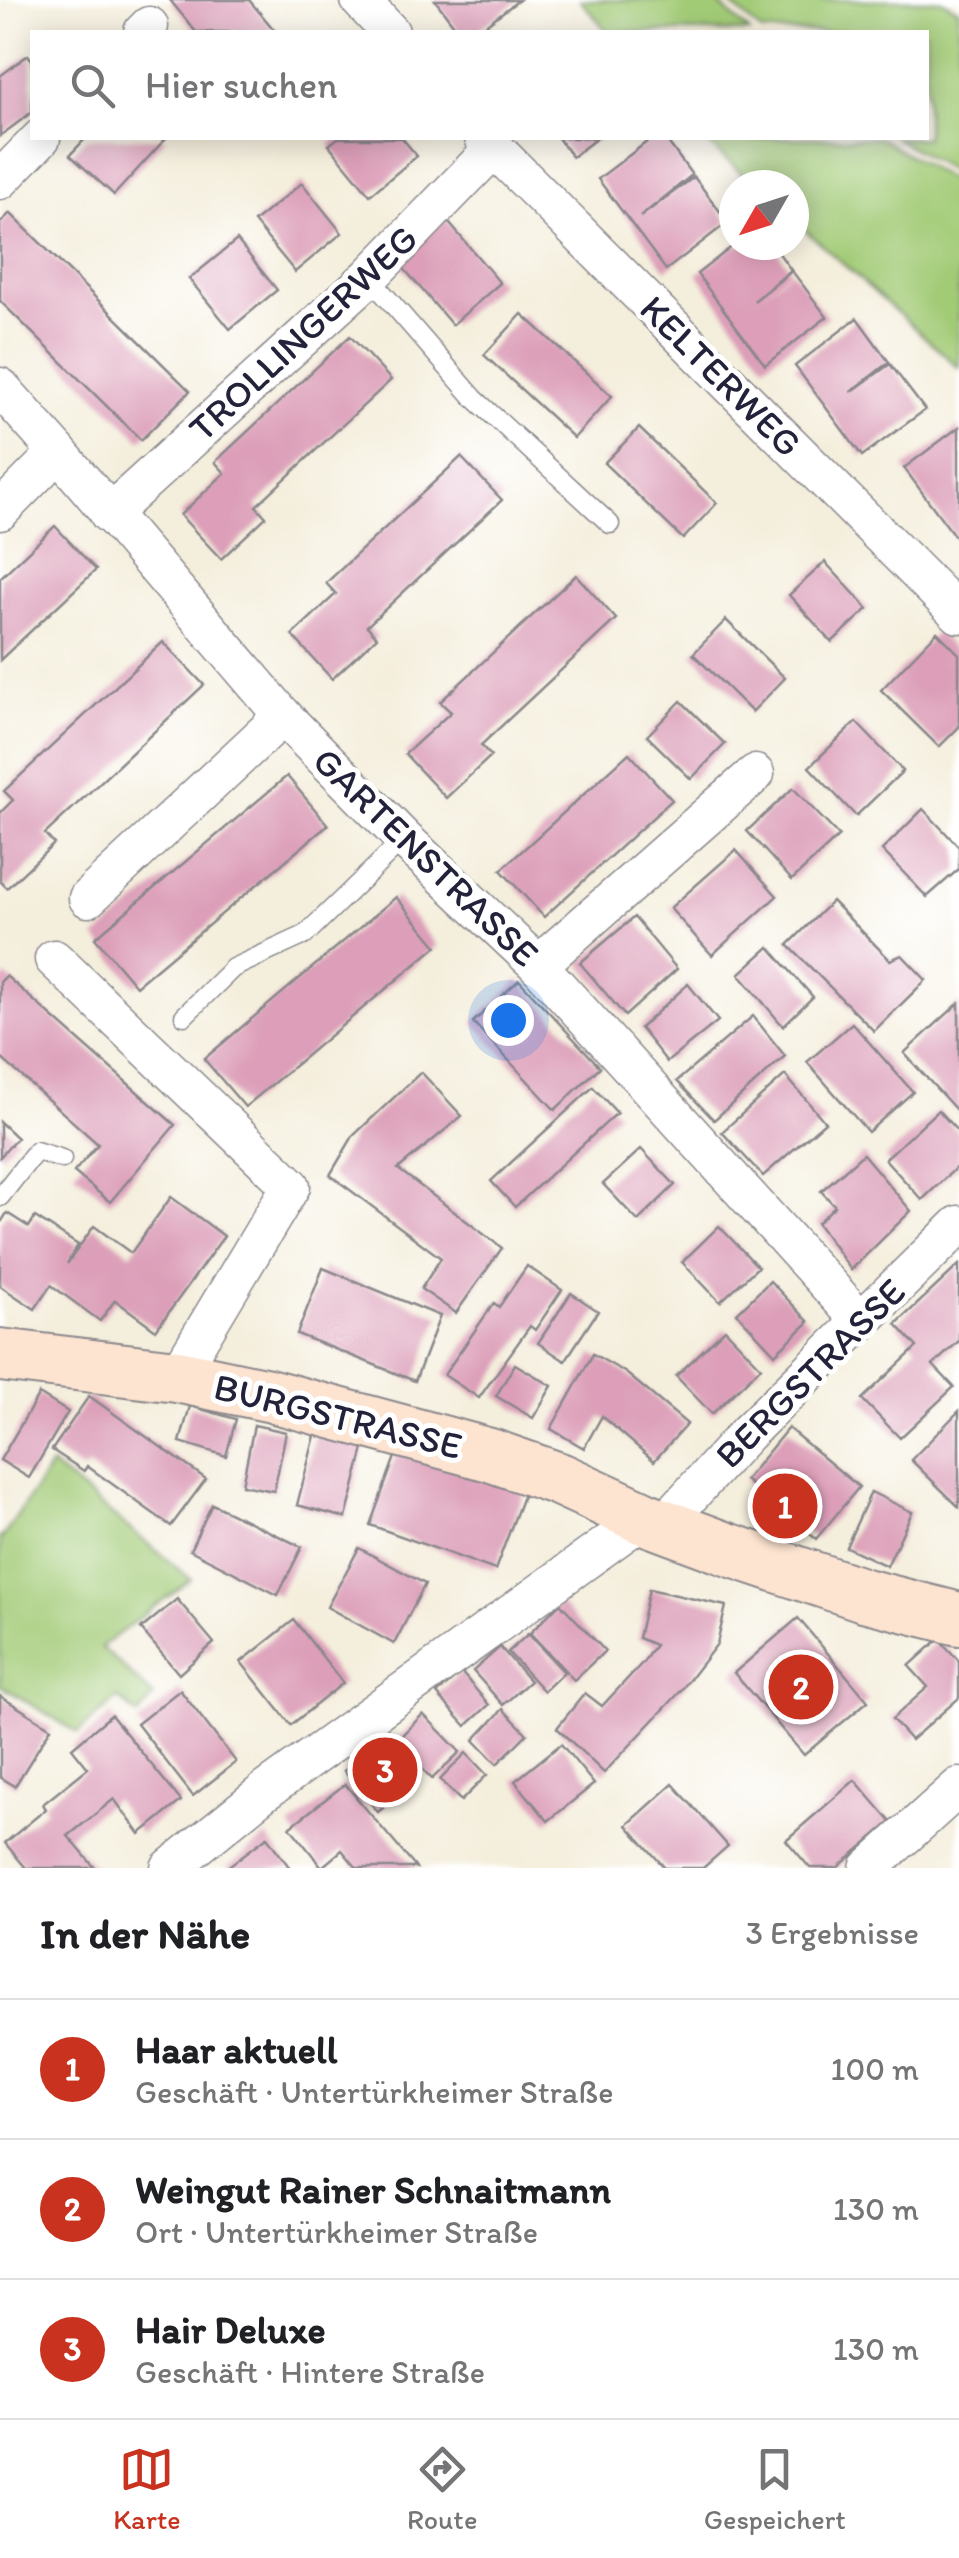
<!DOCTYPE html>
<html lang="de">
<head>
<meta charset="utf-8">
<style>
	:root { --surface:#fff; --page:#f2f2f2; --text:#202124; --muted:#757577; --line:#e0e0e0; --accent:#c8321e }
	body { margin:0; font-family:Itim,sans-serif; background:var(--page); color:var(--text) }
	.compass { position:absolute; left:719px; top:170px; width:90px; height:90px; border-radius:50%; background:var(--surface); box-shadow:0 5px 25px #0003; rotate:231deg }
	.you { position:absolute; left:508px; top:1020px; width:35px; height:35px; margin:-25px; border:8px solid #fff; border-radius:50%; background:#1a73e8; box-shadow:0 0 0 15px #1a73e833 }
	.badge { display:grid; place-items:center; width:65px; height:65px; border-radius:50%; background:var(--accent); color:#fff; font-size:32px; font-weight:700 }
	.pin { position:absolute; translate:-50% -50%; border:5px solid #fff; box-shadow:0 2px 10px #0006 }
	.list { margin:0; padding:0; list-style:none }
	h2 { display:flex; justify-content:space-between; align-items:center; height:130px; margin:0; padding:0 40px; font-size:42px }
	h2 small { font-size:32px; font-weight:400; color:var(--muted) }
	.list li { display:grid; grid-template-columns:65px 1fr auto; gap:30px; align-items:center; box-sizing:border-box; height:140px; padding:0 40px; border-top:2px solid var(--line) }
	.list b { display:block; font-size:38px; white-space:nowrap }
	.list p { margin:0; font-size:32px; white-space:nowrap; color:var(--muted) }
	.list em { font-size:32px; font-style:normal; color:var(--muted) }
	.icon { flex:none; width:55px; height:55px; fill:none; stroke:currentColor; stroke-width:2; stroke-linecap:round; stroke-linejoin:round }
	.map { position:relative; flex:none; width:959px; height:1868px; overflow:hidden }
	.search { position:absolute; background:var(--surface); box-shadow:0 5px 25px #0003; left:30px; right:30px; top:30px; height:110px; display:flex; align-items:center; gap:25px; box-sizing:border-box; padding:0 35px; border-radius:0px; color:var(--muted); font-size:38px }
	.sheet { height:550px; background:var(--surface) }
	nav { display:flex; justify-content:space-around; align-items:center; box-sizing:border-box; height:140px; border-top:2px solid var(--line); background:var(--surface); font-size:28px; color:var(--muted) }
	nav a { display:grid; justify-items:center; gap:5px }
	nav .on { color:var(--accent) }
	.map>svg:first-child { display:block }
	.green { fill:#a2cb76; stroke:#627658; stroke-width:2.5 }
	.building { fill:#dc9eb8 }
	.lines { fill:none; stroke-linecap:round; stroke-linejoin:round }
	.service-casing { stroke:#8b888c; stroke-width:21 }
	.minor-casing { stroke:#8b888c; stroke-width:41 }
	.secondary-casing { stroke:#8b888c; stroke-width:56 }
	.service { stroke:#fff; stroke-width:18 }
	.minor { stroke:#fff; stroke-width:38 }
	.secondary { stroke:#fde4d1; stroke-width:52 }
	.labels { text-anchor:middle; stroke-width:10; stroke-linejoin:round; paint-order:stroke }
	.street-label { font-size:38px; fill:#22223b; stroke:#fff }
</style>
</head>
<body>
<div class="map">
<svg width="959" height="1868" viewBox="0 0 959 1868">
	<rect width="100%" height="100%" fill="#fff"/>
	<filter id="ink" filterUnits="userSpaceOnUse"><feTurbulence type="fractalNoise" baseFrequency=".01" numOctaves="2"/><feDisplacementMap in="SourceGraphic" scale="20" xChannelSelector="R" yChannelSelector="G"/><feConvolveMatrix kernelMatrix="1 2 1 2 8 2 1 2 1" color-interpolation-filters="sRGB"/></filter>
	<filter id="wash" filterUnits="userSpaceOnUse"><feTurbulence type="fractalNoise" baseFrequency=".0048" numOctaves="4" result="noise"/><feDisplacementMap in="SourceGraphic" scale="40" xChannelSelector="R" yChannelSelector="G"/><feGaussianBlur stdDeviation="2.25" result="paint"/><feColorMatrix in="noise" values="0 0 0 0 0 0 0 0 0 0 0 0 0 0 0 0 0 1.4 0 .05"/><feComposite in="paint" operator="in"/></filter>
	<g filter="url(#wash)">
		<rect width="100%" height="100%" fill="#f4eedc"/>
		<g class="green">
			<polygon points="580,0 714,0 750,32 608,32"/>
			<polygon points="726,0 942,0 959,10 959,175 895,138 926,138 926,32 762,32"/>
			<polygon points="702,138 880,138 959,185 959,368 794,220 794,185 755,185"/>
			<polygon points="51,1465 191,1579 101,1647 154,1696 138,1715 118,1698 78,1733 0,1685 0,1537 3,1537"/>
		</g>
		<g id="blocks">
			<g class="building">
				<polygon points="170,0 249,0 276,32 196,32"/>
				<polygon points="435,0 519,0 476,32 459,32"/>
				<polygon points="28,55 32,60 32,112 0,136 0,76"/>
				<polygon points="86,138 166,138 114,195 70,155"/>
				<polygon points="338,138 402,138 417,156 370,195 329,145"/>
				<polygon points="558,138 597,138 572,157"/>
				<polygon points="652,138 665,138 692,175 640,217 694,177 728,222 666,270 598,179"/>
				<polygon points="302,183 342,233 295,272 254,222"/>
				<polygon points="10,213 190,391 141,440 0,301 0,223"/>
				<polygon points="444,217 500,283 452,325 395,258"/>
				<polygon points="237,240 277,290 230,329 189,279"/>
				<polygon points="734,245 773,245 791,270 754,301 792,271 827,317 765,365 697,274"/>
				<polygon points="522,314 612,396 574,438 484,355"/>
				<polygon points="857,318 889,362 851,392 890,364 925,410 862,456 795,366"/>
				<polygon points="350,336 391,380 256,506 266,517 221,559 180,515 225,473 215,462"/>
				<polygon points="959,427 959,542 904,468"/>
				<polygon points="639,428 717,503 683,539 604,463"/>
				<polygon points="461,457 502,500 367,626 377,637 332,679 292,635 336,594 326,583"/>
				<polygon points="55,526 96,570 0,660 0,578"/>
				<polygon points="825,562 868,609 832,642 789,595"/>
				<polygon points="576,575 616,619 481,745 491,756 446,798 405,754 451,712 440,702"/>
				<polygon points="726,620 785,678 752,712 693,654"/>
				<polygon points="937,632 959,654 959,727 939,747 881,690"/>
				<polygon points="163,642 204,685 45,834 54,844 7,888 0,881 0,813 13,800 4,791"/>
				<polygon points="681,701 725,744 691,779 647,736"/>
				<polygon points="856,722 903,771 856,816 809,767"/>
				<polygon points="629,753 672,800 544,917 501,870"/>
				<polygon points="287,776 328,825 136,986 95,938"/>
				<polygon points="793,788 839,836 792,880 747,831"/>
				<polygon points="923,809 959,847 959,869 927,897 882,850"/>
				<polygon points="736,850 777,896 712,955 670,908"/>
				<polygon points="396,897 437,946 245,1107 204,1059"/>
				<polygon points="832,901 890,960 902,955 926,980 874,1031 788,945"/>
				<polygon points="634,917 677,969 625,1016 580,963"/>
				<polygon points="769,947 813,997 783,1026 739,974"/>
				<polygon points="6,976 175,1125 110,1202 74,1172 98,1144 0,1057 0,982"/>
				<polygon points="519,980 600,1067 555,1110 473,1022"/>
				<polygon points="688,984 718,1021 667,1062 640,1028"/>
				<polygon points="959,1003 959,1113 904,1053"/>
				<polygon points="753,1016 785,1056 714,1120 677,1081"/>
				<polygon points="852,1023 913,1092 868,1132 807,1062"/>
				<polygon points="421,1072 462,1116 398,1169 502,1248 456,1313 421,1289 441,1258 330,1175 353,1136"/>
				<polygon points="785,1075 825,1122 763,1176 722,1132"/>
				<polygon points="593,1087 617,1113 515,1207 491,1181"/>
				<polygon points="938,1110 959,1133 959,1165 922,1200 885,1159"/>
				<polygon points="0,1122 17,1138 0,1157"/>
				<polygon points="641,1149 675,1185 638,1221 603,1184"/>
				<polygon points="863,1154 911,1211 851,1270 817,1223 835,1206 821,1191"/>
				<polygon points="171,1197 224,1236 156,1330 115,1300 100,1321 51,1285 35,1309 0,1286 0,1224 7,1213 29,1227 35,1217 78,1245 67,1264 94,1226 131,1253"/>
				<polygon points="719,1226 758,1267 720,1302 682,1262"/>
				<polygon points="959,1265 959,1341 933,1365 954,1387 900,1438 862,1399 917,1347 896,1324"/>
				<polygon points="527,1266 562,1290 535,1330 530,1326 479,1398 444,1375 494,1303 499,1307"/>
				<polygon points="323,1268 440,1316 415,1381 297,1334"/>
				<polygon points="770,1281 809,1322 775,1354 737,1313"/>
				<polygon points="571,1293 598,1311 565,1361 538,1343"/>
				<polygon points="725,1329 761,1367 712,1414 676,1376"/>
				<polygon points="593,1354 626,1373 687,1424 654,1461 602,1416 584,1448 551,1429"/>
				<polygon points="515,1364 552,1386 533,1418 496,1396"/>
				<polygon points="39,1394 68,1412 29,1478 0,1460"/>
				<polygon points="89,1396 206,1479 171,1526 87,1466 84,1471 52,1450"/>
				<polygon points="190,1406 236,1419 226,1456 180,1442"/>
				<polygon points="959,1411 959,1507 911,1460"/>
				<polygon points="254,1425 286,1432 274,1491 242,1485"/>
				<polygon points="317,1428 366,1441 346,1518 297,1505"/>
				<polygon points="788,1428 859,1487 816,1539 745,1480"/>
				<polygon points="399,1446 525,1491 495,1570 370,1525"/>
				<polygon points="871,1492 912,1512 887,1566 846,1547"/>
				<polygon points="212,1504 302,1547 278,1595 190,1550"/>
				<polygon points="359,1548 425,1584 394,1644 327,1607"/>
				<polygon points="649,1589 726,1606 717,1644 679,1693 604,1773 557,1728 585,1693 602,1706 644,1661 655,1645 638,1638"/>
				<polygon points="177,1599 214,1643 179,1674 141,1629"/>
				<polygon points="560,1603 605,1651 574,1680 530,1633"/>
				<polygon points="798,1618 868,1701 804,1755 734,1673"/>
				<polygon points="294,1620 343,1683 291,1725 241,1662"/>
				<polygon points="528,1634 564,1672 544,1691 508,1652"/>
				<polygon points="939,1639 959,1661 959,1698 911,1740 892,1719 928,1687 909,1666"/>
				<polygon points="500,1647 530,1681 503,1705 473,1671"/>
				<polygon points="461,1672 489,1705 466,1726 437,1694"/>
				<polygon points="180,1690 236,1762 193,1796 137,1724"/>
				<polygon points="0,1696 51,1728 15,1786 0,1777"/>
				<polygon points="503,1709 527,1734 497,1764 474,1740"/>
				<polygon points="423,1714 460,1752 432,1779 396,1741"/>
				<polygon points="111,1715 181,1801 140,1834 114,1799 68,1836 95,1868 26,1868 5,1843 46,1809 43,1804 88,1768 72,1748"/>
				<polygon points="381,1740 416,1780 378,1812 344,1771"/>
				<polygon points="561,1744 594,1784 548,1821 515,1781"/>
				<polygon points="466,1753 487,1775 461,1801 440,1780"/>
				<polygon points="855,1780 891,1822 837,1868 810,1868 786,1840"/>
				<polygon points="345,1784 377,1822 416,1868 357,1868 342,1850 322,1867 290,1827"/>
				<polygon points="673,1784 728,1846 703,1868 665,1868 627,1825"/>
				<polygon points="267,1837 290,1868 226,1868"/>
			</g>
		</g>
	</g>
	<g filter="url(#ink)">
		<use href="#blocks" fill-opacity="0" stroke="#8b888c" stroke-width="2.5"/>
		<g class="lines">
			<defs>
				<g id="service">
					<polyline points="369,277 474,398 610,524"/>
					<polyline points="184,1016 233,968 305,935 404,839"/>
					<polyline points="0,1197 36,1151 62,1159"/>
				</g>
				<g id="minor">
					<polyline points="360,0 390,32"/>
					<polyline points="143,32 149,26"/>
					<polyline points="484,138 959,614"/>
					<polyline points="0,180 41,138"/>
					<polyline points="0,387 58,452 283,716 404,839 538,965 860,1320"/>
					<polyline points="0,511 58,452"/>
					<polyline points="109,514 369,277 494,148"/>
					<polyline points="88,898 283,716"/>
					<polyline points="54,959 291,1186 177,1376"/>
					<polyline points="538,965 755,774"/>
					<polyline points="663,1525 747,1433 959,1225"/>
					<polyline points="170,1868 264,1792 644,1518"/>
					<polyline points="869,1868 959,1787"/>
				</g>
				<polyline id="secondary" points="0,1355 177,1376 268,1395 409,1433 490,1455 559,1479 644,1518 727,1549 864,1595 959,1619"/>
			</defs>
			<use href="#service" class="service-casing"/>
			<use href="#minor" class="minor-casing"/>
			<use href="#secondary" class="secondary-casing"/>
			<use href="#service" class="service"/>
			<use href="#minor" class="minor"/>
			<use href="#secondary" class="secondary"/>
		</g>
	</g>
	<g class="labels">
		<g class="street-label">
			<text transform="translate(303 333) rotate(-43)" y="13">TROLLINGERWEG</text>
			<text transform="translate(721 376) rotate(45)" y="13">KELTERWEG</text>
			<text transform="translate(426 857) rotate(44)" y="13">GARTENSTRASSE</text>
			<text transform="translate(810 1373) rotate(-45)" y="13">BERGSTRASSE</text>
			<text transform="translate(338 1416) rotate(14)" y="13">BURGSTRASSE</text>
		</g>
	</g>
</svg>
<svg class="compass" viewBox="-18 -18 36 36"><path d="M0-13l5 13h-10z" fill="#e53935"/><path d="M0 13l5-13h-10z" fill="#757577"/></svg>
<div class="you"></div>
<div class="pin badge" style="left:785px;top:1506px">1</div>
<div class="pin badge" style="left:801px;top:1687px">2</div>
<div class="pin badge" style="left:385px;top:1770px">3</div>
<div class="search"><svg class="icon" aria-label="search" viewBox="0 0 24 24"><circle cx="10" cy="10" r="6"/><path d="M15 15l6 6"/></svg>Hier suchen</div>
</div>
<section class="sheet">
<h2>In der Nähe<small>3 Ergebnisse</small></h2>
<ul class="list">
<li><span class="badge">1</span><div><b>Haar aktuell</b><p>Geschäft · Untertürkheimer Straße</p></div><em>100 m</em></li>
<li><span class="badge">2</span><div><b>Weingut Rainer Schnaitmann</b><p>Ort · Untertürkheimer Straße</p></div><em>130 m</em></li>
<li><span class="badge">3</span><div><b>Hair Deluxe</b><p>Geschäft · Hintere Straße</p></div><em>130 m</em></li>
</ul>
</section>
<nav>
<a class="on"><svg class="icon" aria-label="map" viewBox="0 0 24 24"><path d="M3 6l6-2 6 2 6-2v14l-6 2-6-2-6 2zM9 4v14M15 6v14"/></svg>Karte</a>
<a><svg class="icon" aria-label="directions" viewBox="0 0 24 24"><path d="M12 3l9 9-9 9-9-9zM9 14v-3h6M13 9l2 2-2 2"/></svg>Route</a>
<a><svg class="icon" aria-label="saved" viewBox="0 0 24 24"><path d="M7 4h10v16l-5-4-5 4z"/></svg>Gespeichert</a>
</nav>
</body>
</html>
